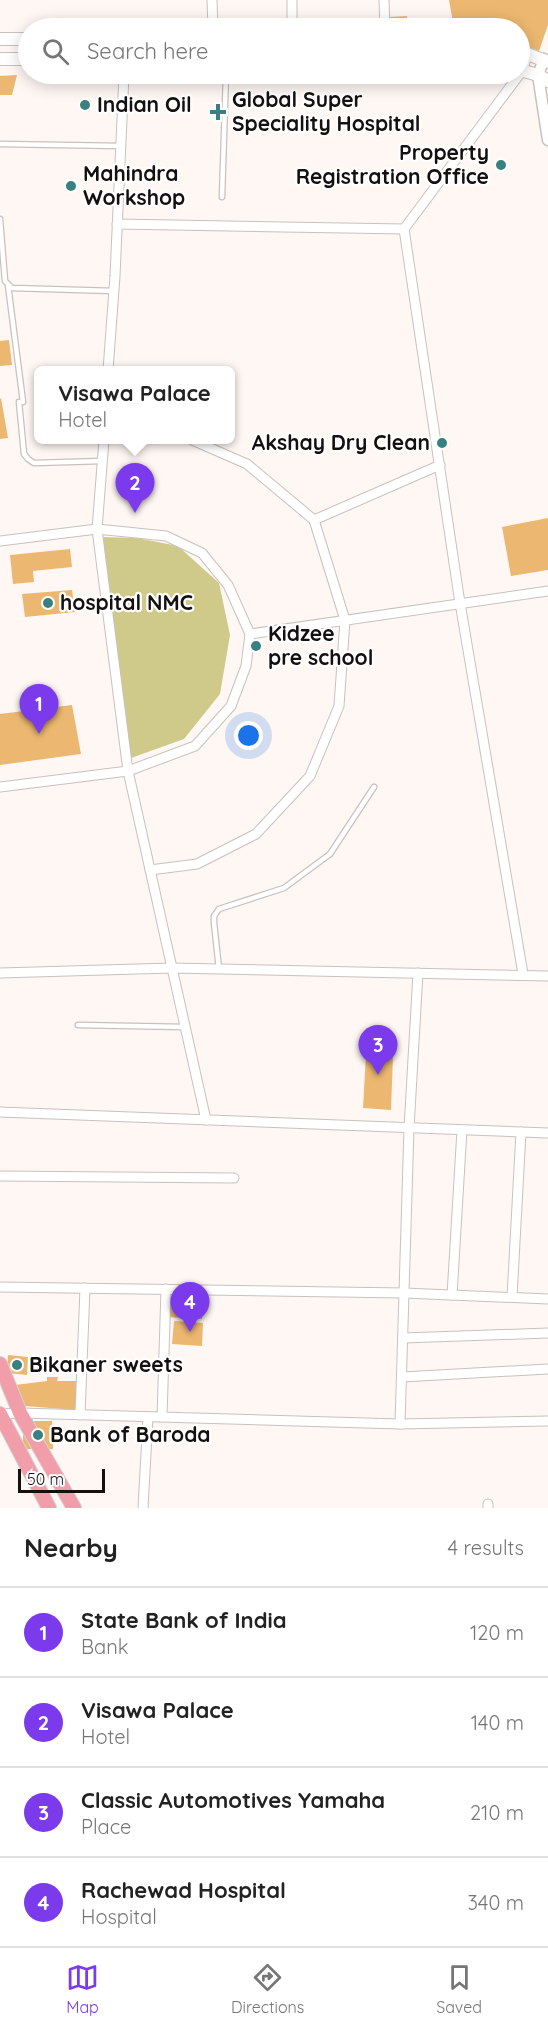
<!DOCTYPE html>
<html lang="en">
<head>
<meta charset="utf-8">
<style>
	:root { --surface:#fff; --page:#f6f6f6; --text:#222; --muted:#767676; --line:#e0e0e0; --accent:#7c3aed }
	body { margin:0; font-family:Quicksand,sans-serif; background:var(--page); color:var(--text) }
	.scale { position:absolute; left:18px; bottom:15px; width:87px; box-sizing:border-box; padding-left:6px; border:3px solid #13100f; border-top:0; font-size:16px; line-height:21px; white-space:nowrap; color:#13100f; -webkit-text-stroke:4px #fff; paint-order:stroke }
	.you { position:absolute; left:249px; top:736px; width:21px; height:21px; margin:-15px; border:4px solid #fff; border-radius:50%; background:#1a73e8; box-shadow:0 0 0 9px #1a73e833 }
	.badge { display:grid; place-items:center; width:39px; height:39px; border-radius:50%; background:var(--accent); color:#fff; font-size:20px; font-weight:700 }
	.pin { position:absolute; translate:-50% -50px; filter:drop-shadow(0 2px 3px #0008) }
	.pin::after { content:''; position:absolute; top:32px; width:21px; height:18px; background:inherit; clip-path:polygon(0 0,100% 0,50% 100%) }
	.popup { position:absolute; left:34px; top:366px; width:201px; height:78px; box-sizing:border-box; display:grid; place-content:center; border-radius:9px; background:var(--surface); filter:drop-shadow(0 2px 4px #0005); font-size:20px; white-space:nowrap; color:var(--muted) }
	.popup b { font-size:22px; color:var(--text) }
	.popup::after { content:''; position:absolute; left:50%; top:100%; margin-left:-12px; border:12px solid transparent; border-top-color:var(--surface) }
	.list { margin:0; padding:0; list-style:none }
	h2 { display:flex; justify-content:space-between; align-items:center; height:78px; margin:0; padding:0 24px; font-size:26px }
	h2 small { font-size:20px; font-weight:400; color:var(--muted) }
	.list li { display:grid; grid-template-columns:39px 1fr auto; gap:18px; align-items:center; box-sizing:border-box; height:90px; padding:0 24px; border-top:2px solid var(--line) }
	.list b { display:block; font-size:22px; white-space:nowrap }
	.list p { margin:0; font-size:20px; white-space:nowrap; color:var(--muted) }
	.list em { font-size:20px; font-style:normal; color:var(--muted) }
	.icon { flex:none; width:33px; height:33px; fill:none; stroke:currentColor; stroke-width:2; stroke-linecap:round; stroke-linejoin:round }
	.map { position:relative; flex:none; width:548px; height:1508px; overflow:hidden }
	.search { position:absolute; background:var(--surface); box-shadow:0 3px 15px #0003; left:18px; right:18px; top:18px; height:66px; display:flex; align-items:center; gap:15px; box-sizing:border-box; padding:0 21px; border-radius:33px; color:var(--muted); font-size:22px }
	.sheet { height:438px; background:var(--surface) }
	nav { display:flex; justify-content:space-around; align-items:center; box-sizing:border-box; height:84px; border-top:2px solid var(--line); background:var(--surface); font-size:16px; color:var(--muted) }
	nav a { display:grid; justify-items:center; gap:3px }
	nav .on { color:var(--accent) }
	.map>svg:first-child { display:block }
	.green { fill:#d0ca8a }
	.building { fill:#ecb871 }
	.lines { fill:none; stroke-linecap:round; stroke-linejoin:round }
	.service-casing { stroke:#c9c1be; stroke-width:7 }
	.minor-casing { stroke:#c9c1be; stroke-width:11 }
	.tertiary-casing { stroke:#c9c1be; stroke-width:13 }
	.secondary-casing { stroke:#c9c1be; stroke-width:14 }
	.primary-casing { stroke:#d5d4d4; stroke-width:16 }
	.service { stroke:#fff; stroke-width:4.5 }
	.minor { stroke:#fff; stroke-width:9 }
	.tertiary { stroke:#fff; stroke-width:10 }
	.secondary { stroke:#fff; stroke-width:12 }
	.primary { stroke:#f19daa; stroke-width:14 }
	.poi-dot { fill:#398180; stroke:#fff; stroke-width:2 }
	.labels { text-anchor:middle; stroke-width:4.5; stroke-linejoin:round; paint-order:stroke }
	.poi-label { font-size:21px; font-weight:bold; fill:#13100f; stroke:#fff; text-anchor:start }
</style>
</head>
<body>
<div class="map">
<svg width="548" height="1508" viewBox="0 0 548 1508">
	<rect width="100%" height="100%" fill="#fff7f4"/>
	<polygon class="green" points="102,537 137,538 178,546 219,583 230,635 220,694 184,739 131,758"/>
	<g class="building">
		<polygon points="449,0 548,0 548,25 539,51 520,44 520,28 454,28"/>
		<polygon points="407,16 408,28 388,28 388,17"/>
		<polygon points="17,75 12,95 0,95 0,76"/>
		<polygon points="9,340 12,365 0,366 0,341"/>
		<polygon points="1,398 8,438 0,439 0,399"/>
		<polygon points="548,518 548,570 511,576 502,527"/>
		<polygon points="70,549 72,567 33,571 34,582 13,584 10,555"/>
		<polygon points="72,590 75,612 25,617 22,594"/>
		<polygon points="72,705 81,754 0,765 0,714"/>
		<polygon points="366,1054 393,1056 391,1110 363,1108"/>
		<polygon points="168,1298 203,1301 202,1319 166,1317"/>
		<polygon points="174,1321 203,1323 202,1346 172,1344"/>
		<polygon points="8,1355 28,1357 27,1375 7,1373"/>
		<polygon points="47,1377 58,1377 57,1381 77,1381 75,1410 25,1406 15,1385 47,1381"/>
		<polygon points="23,1421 52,1421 53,1449 23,1449"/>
	</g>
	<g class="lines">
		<defs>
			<g id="service">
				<polyline points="0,144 121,146"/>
				<polyline points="222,197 226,74"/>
				<polyline points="0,219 5,281 12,288 114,291"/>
				<polyline points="8,285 23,402"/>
				<polyline points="19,402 24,454 28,459 34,463 102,461"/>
				<polyline points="219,969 214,923 214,916 219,909 284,888 330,854 374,787"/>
				<polyline points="78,1025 185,1027"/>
			</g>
			<g id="minor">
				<polyline points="212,0 213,28"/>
				<polyline points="292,0 292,28"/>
				<polyline points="384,0 385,28"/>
				<polyline points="117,224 404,229 522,71 528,53"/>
				<polyline points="404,229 460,603 523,974"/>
				<polyline points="108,370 115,276 124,74"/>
				<polyline points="104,440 97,529 128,771 206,1120"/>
				<polyline points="314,520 440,465"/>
				<polyline points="0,541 97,529 166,536 202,553 228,585 250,634 246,666 231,706 195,746 128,771 0,787"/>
				<polyline points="250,634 548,591"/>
				<polyline points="150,870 197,864 256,834 310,776 339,706 345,620 314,520 247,464 192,440"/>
				<polyline points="0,973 172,968 548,976"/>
				<polyline points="0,1112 548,1133"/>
				<polyline points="0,1176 234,1178"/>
				<polyline points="0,1287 404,1293 548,1299"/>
				<polyline points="452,1295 462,1130"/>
				<polyline points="512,1297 521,1132"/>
				<polyline points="403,1338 548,1333"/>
				<polyline points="402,1377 548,1369"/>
				<polyline points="0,1414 20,1413 400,1424 548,1421"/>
				<polyline points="80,1415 85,1288"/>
				<polyline points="162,1417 166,1289"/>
				<polyline points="400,1424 409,1128 418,973"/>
				<polyline points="143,1508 148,1417"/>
				<polyline points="488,1508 488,1504"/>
			</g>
			<polyline id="tertiary" points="544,59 538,75 548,140"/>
			<g id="secondary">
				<polyline points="0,39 28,39"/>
				<polyline points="520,51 548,62"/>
				<polyline points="0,59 28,59"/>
				<polyline points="520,70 538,75 548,81"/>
			</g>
			<g id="primary">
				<polyline points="0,1364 20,1413 74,1508"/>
				<polyline points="0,1414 49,1508"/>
			</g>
		</defs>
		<use href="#service" class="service-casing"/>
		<use href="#minor" class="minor-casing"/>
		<use href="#tertiary" class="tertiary-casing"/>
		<use href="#secondary" class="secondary-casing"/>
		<use href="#primary" class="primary-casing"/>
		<use href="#service" class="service"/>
		<use href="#minor" class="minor"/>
		<use href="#tertiary" class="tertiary"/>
		<use href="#secondary" class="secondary"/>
		<use href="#primary" class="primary"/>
	</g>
	<g class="poi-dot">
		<circle cx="85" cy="105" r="6"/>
		<path d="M215 103h6v6h6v6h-6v6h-6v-6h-6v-6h6z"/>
		<circle cx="501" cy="165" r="6"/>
		<circle cx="71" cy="186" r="6"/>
		<circle cx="442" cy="443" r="6"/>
		<circle cx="48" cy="603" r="6"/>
		<circle cx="256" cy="646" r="6"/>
		<circle cx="17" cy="1365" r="6"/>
		<circle cx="38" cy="1435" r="6"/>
	</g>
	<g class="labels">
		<g class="poi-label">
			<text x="232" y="107">Global Super<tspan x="232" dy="24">Speciality Hospital</tspan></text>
			<text x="97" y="112">Indian Oil</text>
			<text x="489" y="160" text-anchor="end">Property<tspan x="489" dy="24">Registration Office</tspan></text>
			<text x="83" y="181">Mahindra<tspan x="83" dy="24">Workshop</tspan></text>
			<text x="430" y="450" text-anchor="end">Akshay Dry Clean</text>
			<text x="60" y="610">hospital NMC</text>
			<text x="268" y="641">Kidzee<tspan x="268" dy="24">pre school</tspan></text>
			<text x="29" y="1372">Bikaner sweets</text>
			<text x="50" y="1442">Bank of Baroda</text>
		</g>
	</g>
</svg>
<div class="scale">50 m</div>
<div class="you"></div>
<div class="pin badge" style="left:39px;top:734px">1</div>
<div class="pin badge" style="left:135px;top:513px">2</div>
<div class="popup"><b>Visawa Palace</b>Hotel</div>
<div class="pin badge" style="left:378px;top:1075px">3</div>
<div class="pin badge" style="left:190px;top:1332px">4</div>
<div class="search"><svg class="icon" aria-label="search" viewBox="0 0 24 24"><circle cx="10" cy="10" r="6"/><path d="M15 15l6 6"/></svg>Search here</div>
</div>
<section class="sheet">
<h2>Nearby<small>4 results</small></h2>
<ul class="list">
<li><span class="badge">1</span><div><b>State Bank of India</b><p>Bank</p></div><em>120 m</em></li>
<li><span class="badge">2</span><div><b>Visawa Palace</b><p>Hotel</p></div><em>140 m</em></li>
<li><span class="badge">3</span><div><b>Classic Automotives Yamaha</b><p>Place</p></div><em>210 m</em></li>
<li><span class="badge">4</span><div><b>Rachewad Hospital</b><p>Hospital</p></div><em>340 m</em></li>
</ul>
</section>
<nav>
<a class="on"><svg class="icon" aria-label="map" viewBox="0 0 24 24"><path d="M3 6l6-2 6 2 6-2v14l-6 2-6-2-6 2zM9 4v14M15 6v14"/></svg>Map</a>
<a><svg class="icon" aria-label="directions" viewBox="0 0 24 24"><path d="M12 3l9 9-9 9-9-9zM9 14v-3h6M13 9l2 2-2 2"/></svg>Directions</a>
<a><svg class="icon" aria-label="saved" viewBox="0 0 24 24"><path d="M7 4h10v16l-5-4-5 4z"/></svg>Saved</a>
</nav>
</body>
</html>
